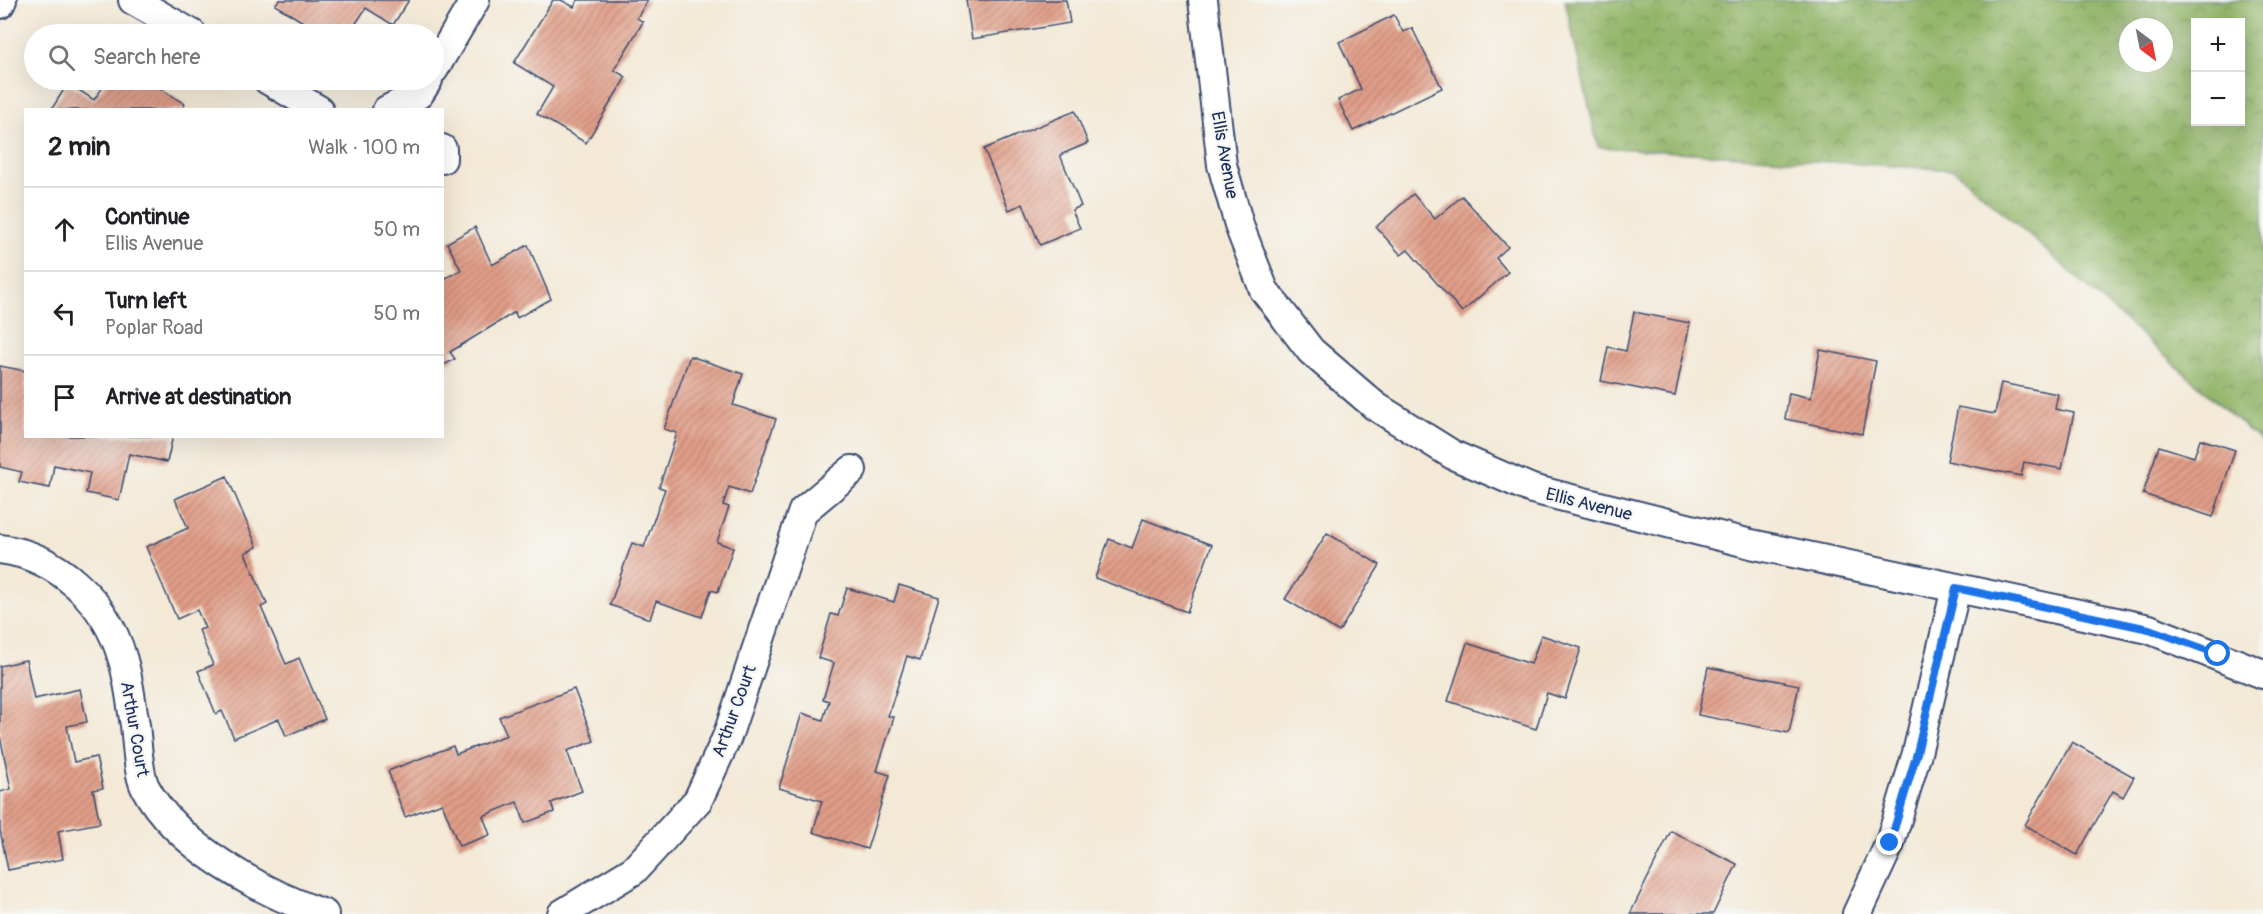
<!DOCTYPE html>
<html lang="en">
<head>
<meta charset="utf-8">
<style>
	:root { --surface:#fff; --page:#f2f2f2; --text:#202124; --muted:#757577; --line:#e0e0e0 }
	body { margin:0; font-family:Pangolin,sans-serif; background:var(--page); color:var(--text) }
	.controls { position:absolute; right:18px; top:18px; display:grid; overflow:hidden; border-radius:0px; box-shadow:0 6px 24px #0002 }
	.controls button { width:54px; height:54px; display:grid; place-items:center; padding:0; border:0; border-bottom:2px solid var(--line); background:var(--surface); color:var(--text); font:30px sans-serif }
	.compass { position:absolute; left:2119px; top:18px; width:54px; height:54px; border-radius:50%; background:var(--surface); box-shadow:0 6px 24px #0002; rotate:148deg }
	.stop { position:absolute; width:18px; height:18px; margin:-14px; border:4px solid #1a73e8; border-radius:50%; background:#fff }
	.stop.end { background:#1a73e8; border-color:#fff; box-shadow:0 2px 6px #0008 }
	.list { margin:0; padding:0; list-style:none }
	h2 { display:flex; justify-content:space-between; align-items:center; height:78px; margin:0; padding:0 24px; font-size:26px }
	h2 small { font-size:20px; font-weight:400; color:var(--muted) }
	.list li { display:grid; grid-template-columns:39px 1fr auto; gap:18px; align-items:center; box-sizing:border-box; height:84px; padding:0 24px; border-top:2px solid var(--line) }
	.list b { display:block; font-size:22px; white-space:nowrap }
	.list p { margin:0; font-size:20px; white-space:nowrap; color:var(--muted) }
	.list em { font-size:20px; font-style:normal; color:var(--muted) }
	.icon { flex:none; width:33px; height:33px; fill:none; stroke:currentColor; stroke-width:2; stroke-linecap:round; stroke-linejoin:round }
	.map { position:relative; flex:none; width:2263px; height:914px; overflow:hidden }
	.search { position:absolute; background:var(--surface); box-shadow:0 6px 24px #0002; left:24px; top:24px; width:420px; height:66px; display:flex; align-items:center; gap:15px; box-sizing:border-box; padding:0 21px; border-radius:33px; color:var(--muted); font-size:22px }
	.panel { position:absolute; background:var(--surface); box-shadow:0 6px 24px #0002; left:24px; top:108px; width:420px; height:330px; border-radius:0px }
	.map>svg:first-child { display:block }
	.forest { fill:url(#forest-crowns); stroke:#567264; stroke-width:1.5; fill-rule:evenodd }
	.building { fill:url(#building-hatch) }
	.lines { fill:none; stroke-linecap:round; stroke-linejoin:round }
	.minor-casing { stroke:#3b4b70; stroke-width:32 }
	.minor { stroke:#fff; stroke-width:28 }
	.route { stroke:#1a73e8; stroke-width:8 }
	.labels { text-anchor:middle; stroke-width:5; stroke-linejoin:round; paint-order:stroke }
	.street-label { font-size:18px; fill:#1b2f5e; stroke:#f6f6f2 }
</style>
</head>
<body>
<div class="map">
<svg width="2263" height="914" viewBox="0 0 2263 914">
	<defs>
		<pattern id="forest-crowns" width="20" height="18" patternUnits="userSpaceOnUse" patternTransform="scale(1.5)"><rect width="20" height="18" fill="#92b569"/><path d="M2 6a3 3 0 1 1 6 0M12 15a3 3 0 1 1 6 0" fill="none" stroke="#76945a"/></pattern>
		<pattern id="building-hatch" width="6" height="6" patternUnits="userSpaceOnUse" patternTransform="scale(1.5)"><rect width="6" height="6" fill="#e19e88"/><path d="M-1 1l2-2M0 6l6-6M5 7l2-2" fill="none" stroke="#b68172"/></pattern>
	</defs>
	<rect width="100%" height="100%" fill="#f6f6f2"/>
	<filter id="ink" filterUnits="userSpaceOnUse"><feTurbulence type="fractalNoise" baseFrequency=".0167" numOctaves="2"/><feDisplacementMap in="SourceGraphic" scale="12" xChannelSelector="R" yChannelSelector="G"/><feConvolveMatrix kernelMatrix="1 2 1 2 8 2 1 2 1" color-interpolation-filters="sRGB"/></filter>
	<filter id="wash" filterUnits="userSpaceOnUse"><feTurbulence type="fractalNoise" baseFrequency=".008" numOctaves="4" result="noise"/><feDisplacementMap in="SourceGraphic" scale="24" xChannelSelector="R" yChannelSelector="G"/><feGaussianBlur stdDeviation="1.35" result="paint"/><feColorMatrix in="noise" values="0 0 0 0 0 0 0 0 0 0 0 0 0 0 0 0 0 1.4 0 .05"/><feComposite in="paint" operator="in"/></filter>
	<g filter="url(#wash)">
		<rect width="100%" height="100%" fill="#f3e9d6"/>
		<path class="forest" d="M1565,0H2263V443L1955,170L1598,147ZM2196,22H2240V122H2196ZM2128,27H2164V63H2128Z"/>
		<g id="blocks">
			<g class="building">
				<polygon points="279,0 409,0 393,25 366,8 349,34 323,34 275,5"/>
				<polygon points="553,0 561,0 574,7 578,0 648,0 637,18 643,22 614,70 626,77 586,143 537,114 553,87 514,63"/>
				<polygon points="966,0 1066,0 1070,23 972,39"/>
				<polygon points="1394,15 1403,32 1412,28 1442,88 1353,131 1338,100 1361,89 1339,42"/>
				<polygon points="108,80 147,80 185,104 182,110 51,110 68,83 94,100"/>
				<polygon points="1075,111 1088,143 1060,155 1081,206 1072,210 1080,228 1040,245 1023,204 1009,210 984,149"/>
				<polygon points="1413,194 1435,219 1462,196 1508,247 1496,258 1508,272 1462,312 1408,250 1401,255 1376,227"/>
				<polygon points="475,227 492,265 528,245 551,299 517,318 515,312 450,352 455,359 442,366 442,280 461,270 447,243"/>
				<polygon points="1634,312 1690,323 1675,396 1601,381 1608,347 1626,351"/>
				<polygon points="1820,350 1876,361 1862,434 1785,419 1789,393 1811,398"/>
				<polygon points="690,356 743,374 733,405 776,419 750,494 729,487 723,505 729,507 717,542 733,548 718,592 711,590 702,617 656,601 650,619 610,605 632,543 644,547 665,489 659,487 677,433 664,429"/>
				<polygon points="0,366 26,371 26,436 173,436 167,462 129,454 119,500 86,493 90,473 54,465 50,488 19,482 22,472 0,467"/>
				<polygon points="2001,383 2058,394 2055,409 2074,413 2062,469 2024,462 2021,476 1947,461 1958,407 1995,414"/>
				<polygon points="2200,439 2235,450 2213,517 2143,494 2159,446 2194,457"/>
				<polygon points="227,476 257,547 245,553 267,604 261,607 286,664 299,658 325,719 286,736 279,719 234,738 222,711 216,714 198,671 213,665 199,630 205,628 197,610 177,619 146,547 188,528 175,499"/>
				<polygon points="1143,519 1212,545 1187,612 1095,578 1109,539 1132,548"/>
				<polygon points="1327,533 1380,565 1339,632 1285,599"/>
				<polygon points="899,585 939,597 920,660 907,656 888,716 894,717 877,771 890,775 867,849 813,832 822,801 779,788 802,713 823,720 829,701 823,699 834,663 818,658 831,614 838,616 847,588 894,602"/>
				<polygon points="1541,635 1581,648 1565,699 1547,693 1536,729 1448,701 1467,643 1531,664"/>
				<polygon points="26,660 34,699 80,689 87,722 67,726 74,762 96,757 103,788 93,790 100,823 58,831 63,859 8,870 0,830 0,792 11,789 0,736 0,666"/>
				<polygon points="1708,667 1799,685 1789,733 1698,715"/>
				<polygon points="574,689 594,741 567,751 582,791 551,803 554,812 525,823 517,802 483,816 490,835 459,846 442,803 405,817 388,771 453,746 456,754 507,735 499,717"/>
				<polygon points="2072,742 2134,777 2123,797 2113,791 2077,855 2025,825"/>
				<polygon points="1671,831 1737,864 1713,914 1630,914"/>
			</g>
		</g>
	</g>
	<g filter="url(#ink)">
		<use href="#blocks" fill-opacity="0" stroke="#3b4b70" stroke-width="1.5"/>
		<g class="lines">
			<defs>
				<g id="minor">
					<polyline points="133,0 192,34"/>
					<polyline points="1203,0 1222,165 1240,228 1264,290 1311,351 1375,406 1453,455 1532,489 1751,544 2149,629 2263,674"/>
					<polyline points="0,4 2,0"/>
					<polyline points="434,69 475,0"/>
					<polyline points="268,80 319,110"/>
					<polyline points="387,110 419,94 428,80"/>
					<polyline points="442,149 442,159"/>
					<path d="M0,549C58,556 106,602 122,657C129,679 131,703 135,725C137,741 138,773 145,787C176,846 263,893 324,914"/>
					<polyline points="562,914 634,870 698,800 727,737 803,511 852,470"/>
					<polyline points="1857,914 1890,843 1917,753 1956,588"/>
				</g>
			</defs>
			<use href="#minor" class="minor-casing"/>
			<use href="#minor" class="minor"/>
		</g>
	</g>
	<g class="lines" filter="url(#ink)">
		<polyline class="route" points="1890,843 1917,753 1956,588 2149,629 2218,654"/>
	</g>
	<g class="labels">
		<g class="street-label">
			<text transform="translate(1225 155) rotate(80)" y="6">Ellis Avenue</text>
			<text transform="translate(1589 504) rotate(14)" y="6">Ellis Avenue</text>
			<text transform="translate(734 711) rotate(-70)" y="6">Arthur Court</text>
			<text transform="translate(135 729) rotate(80)" y="6">Arthur Court</text>
		</g>
	</g>
</svg>
<div class="controls">
<button>+</button>
<button>−</button>
</div>
<svg class="compass" viewBox="-18 -18 36 36"><path d="M0-13l5 13h-10z" fill="#e53935"/><path d="M0 13l5-13h-10z" fill="#757577"/></svg>
<div class="stop" style="left:2218px;top:654px"></div>
<div class="stop end" style="left:1890px;top:843px"></div>
<div class="search"><svg class="icon" aria-label="search" viewBox="0 0 24 24"><circle cx="10" cy="10" r="6"/><path d="M15 15l6 6"/></svg>Search here</div>
<section class="panel">
<h2>2 min<small>Walk · 100 m</small></h2>
<ul class="list">
<li><svg class="icon" aria-label="ahead" viewBox="0 0 24 24"><path d="M12 20V5M6 11l6-6 6 6"/></svg><div><b>Continue</b><p>Ellis Avenue</p></div><em>50 m</em></li>
<li><svg class="icon" aria-label="left" viewBox="0 0 24 24"><path d="M17 20v-9H6M10 6l-5 5 5 5"/></svg><div><b>Turn left</b><p>Poplar Road</p></div><em>50 m</em></li>
<li><svg class="icon" aria-label="arrive" viewBox="0 0 24 24"><path d="M6 21V4h12l-3 4 3 4H6"/></svg><div><b>Arrive at destination</b></div></li>
</ul>
</section>
</div>
</body>
</html>
